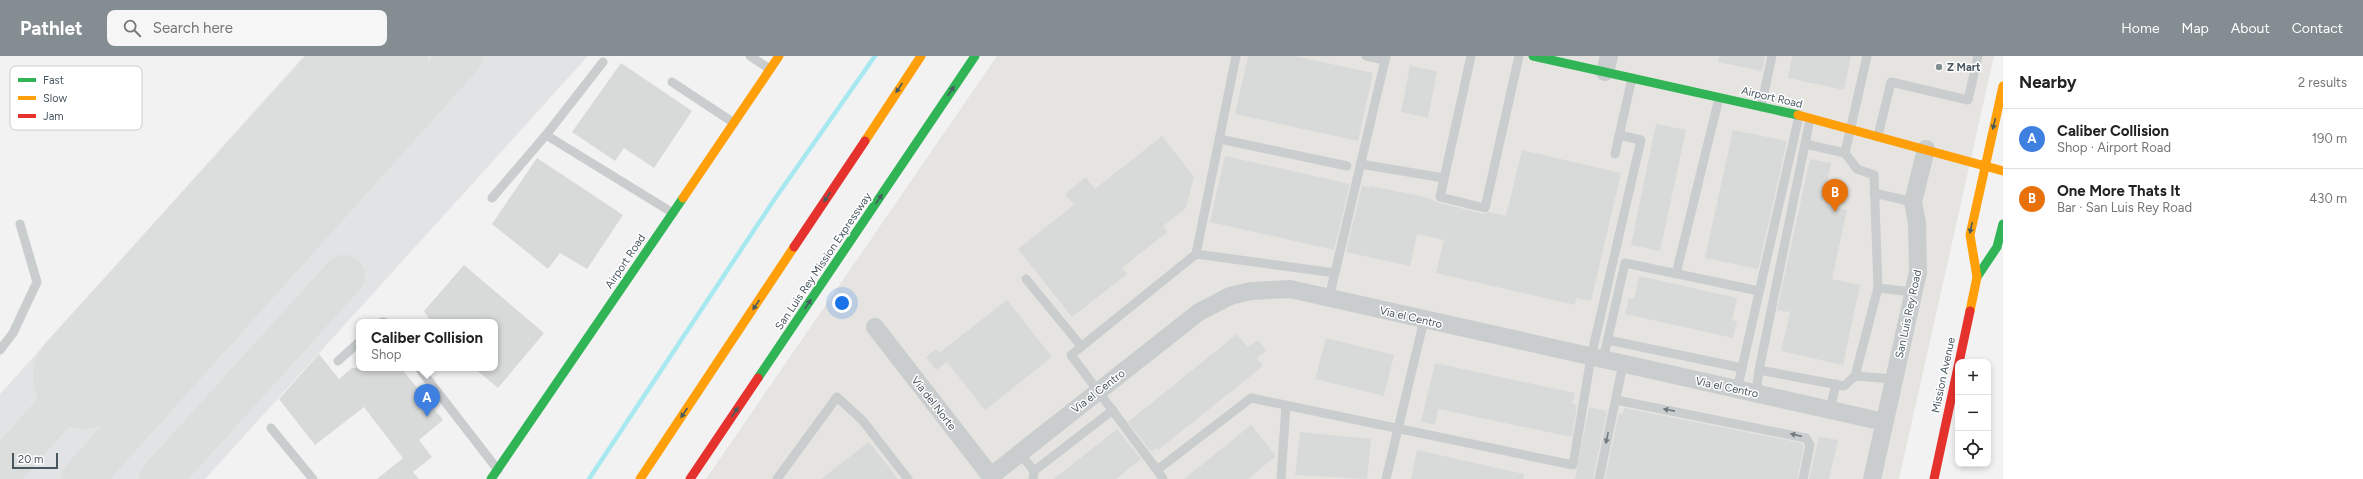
<!DOCTYPE html>
<html lang="en">
<head>
<meta charset="utf-8">
<style>
	:root { --surface:#fff; --page:#f6f6f6; --text:#222; --muted:#767676; --line:#e0e0e0; --accent:#848d92 }
	body { margin:0; font-family:Figtree,sans-serif; background:var(--page); color:var(--text) }
	.controls { position:absolute; right:12px; bottom:12px; display:grid; overflow:hidden; border-radius:8px; box-shadow:0 2px 6px #0003 }
	.controls button { width:36px; height:36px; display:grid; place-items:center; padding:0; border:0; border-bottom:1px solid var(--line); background:var(--surface); color:var(--text); font:20px sans-serif }
	.scale { position:absolute; left:12px; bottom:10px; width:46px; box-sizing:border-box; padding-left:4px; border:2px solid #48565f; border-top:0; font-size:11px; line-height:14px; white-space:nowrap; color:#48565f; -webkit-text-stroke:3px #fff; paint-order:stroke }
	.you { position:absolute; left:842px; top:247px; width:14px; height:14px; margin:-10px; border:3px solid #fff; border-radius:50%; background:#1a73e8; box-shadow:0 0 0 6px #1a73e833 }
	.badge { display:grid; place-items:center; width:26px; height:26px; border-radius:50%; background:var(--accent); color:#fff; font-size:13px; font-weight:700 }
	.pin { position:absolute; translate:-50% -33px; filter:drop-shadow(0 1px 2px #0008) }
	.pin::after { content:''; position:absolute; top:21px; width:14px; height:12px; background:inherit; clip-path:polygon(0 0,100% 0,50% 100%) }
	.popup { position:absolute; left:356px; top:263px; width:142px; height:52px; box-sizing:border-box; display:grid; place-content:center; border-radius:8px; background:var(--surface); filter:drop-shadow(0 1px 3px #0005); font-size:13px; white-space:nowrap; color:var(--muted) }
	.popup b { font-size:15px; color:var(--text) }
	.popup::after { content:''; position:absolute; left:50%; top:100%; margin-left:-8px; border:8px solid transparent; border-top-color:var(--surface) }
	.list { margin:0; padding:0; list-style:none }
	h2 { display:flex; justify-content:space-between; align-items:center; height:52px; margin:0; padding:0 16px; font-size:17px }
	h2 small { font-size:13px; font-weight:400; color:var(--muted) }
	.list li { display:grid; grid-template-columns:26px 1fr auto; gap:12px; align-items:center; box-sizing:border-box; height:60px; padding:0 16px; border-top:1px solid var(--line) }
	.list b { display:block; font-size:15px; white-space:nowrap }
	.list p { margin:0; font-size:13px; white-space:nowrap; color:var(--muted) }
	.list em { font-size:13px; font-style:normal; color:var(--muted) }
	.icon { flex:none; width:22px; height:22px; fill:none; stroke:currentColor; stroke-width:2; stroke-linecap:round; stroke-linejoin:round }
	.map { position:relative; flex:none; width:2003px; height:423px; overflow:hidden }
	header { display:flex; align-items:center; gap:24px; box-sizing:border-box; height:56px; padding:0 20px; background:var(--accent); color:#fff }
	header strong { font-size:19px }
	nav { display:flex; gap:22px; margin-inline-start:auto; font-size:14px }
	.search { width:280px; height:36px; background:var(--page); display:flex; align-items:center; gap:10px; box-sizing:border-box; padding:0 14px; border-radius:8px; color:var(--muted); font-size:15px }
	main { display:flex }
	aside { flex:1; background:var(--surface) }
	.map>svg:first-child { display:block }
	.commercial { fill:#e6e4e0 }
	.airport { fill:#e2e3e5 }
	.lines { fill:none; stroke-linecap:round; stroke-linejoin:round }
	.stream { stroke:#a8e8f1; stroke-width:4.5 }
	.taxiway { stroke:#dcdddd; stroke-width:42 }
	.runway { stroke:#dcdddd; stroke-width:104 }
	.building { fill:#d8dada }
	.lane { stroke:#c9cdce; stroke-width:9 }
	.street { stroke:#c9cdce; stroke-width:18 }
	.fast { stroke:#30b455; stroke-width:9 }
	.slow { stroke:#ff9f0a; stroke-width:9 }
	.jam { stroke:#e5322d; stroke-width:9 }
	.oneway { fill:#475b5e }
	.oneway2 { fill:#6f7a80 }
	.poi-dot { fill:#848d92; stroke:#fff; stroke-width:1.5 }
	.labels { text-anchor:middle; stroke-width:3; stroke-linejoin:round; paint-order:stroke }
	.poi-label { font-size:11px; font-weight:bold; fill:#48565f; stroke:#fff; text-anchor:start }
	.street-label { font-size:11px; fill:#48565f; stroke:#fff }
	.key { fill:#fff; stroke:#c8cccf; stroke-width:1 }
	.key-label { font-size:11px; fill:#48565f }
</style>
</head>
<body>
<header>
<strong>Pathlet</strong>
<div class="search"><svg class="icon" aria-label="search" viewBox="0 0 24 24"><circle cx="10" cy="10" r="6"/><path d="M15 15l6 6"/></svg>Search here</div>
<nav><a>Home</a><a>Map</a><a>About</a><a>Contact</a></nav>
</header>
<main>
<div class="map">
<svg width="2003" height="423" viewBox="0 0 2003 423">
	<rect width="100%" height="100%" fill="#f2f2f2"/>
	<polygon class="commercial" points="997,0 1994,0 1899,423 706,423"/>
	<polygon class="airport" points="304,0 588,0 205,423 0,423 0,338"/>
	<g class="lines">
		<polyline class="stream" points="589,423 774,144 875,0"/>
		<g class="taxiway">
			<path d="M271,117C275,114 282,109 287,108C303,104 323,122 325,138C326,145 324,150 322,156"/>
			<path d="M145,257C141,268 137,280 142,291C150,311 167,311 159,337"/>
			<polyline points="0,417 85,321"/>
			<polyline points="82,423 462,0"/>
			<polyline points="160,423 344,220"/>
		</g>
		<polyline class="runway" points="85,321 376,0"/>
	</g>
	<g class="building">
		<polygon points="1248,0 1294,0 1373,17 1358,85 1235,58"/>
		<polygon points="1719,0 1765,0 1762,15 1718,6"/>
		<polygon points="1792,0 1851,0 1844,34 1788,22"/>
		<polygon points="621,7 692,55 654,112 624,92 615,105 572,76"/>
		<polygon points="1410,10 1437,15 1428,62 1401,56"/>
		<polygon points="1656,68 1686,74 1660,195 1631,189"/>
		<polygon points="1733,74 1787,85 1758,213 1705,202"/>
		<polygon points="1162,80 1194,121 1186,152 1163,170 1167,176 1122,212 1127,218 1072,261 1018,193 1074,149 1065,138 1086,121 1095,133"/>
		<polygon points="1522,94 1621,117 1591,245 1576,242 1575,249 1436,217 1444,184 1417,178 1410,210 1346,196 1362,130 1370,132 1371,130 1425,141 1439,147 1484,158 1489,156 1506,160"/>
		<polygon points="1225,100 1350,128 1334,194 1210,166"/>
		<polygon points="537,102 623,159 587,213 560,197 548,213 492,168"/>
		<polygon points="1810,103 1831,107 1822,148 1847,154 1832,223 1860,229 1843,309 1781,295 1790,256 1777,254"/>
		<polygon points="464,209 544,277 498,332 474,312 495,312 495,266 431,266 424,255"/>
		<polygon points="1639,220 1737,242 1732,264 1737,265 1733,282 1625,258 1629,242 1634,243"/>
		<polygon points="1007,244 1052,301 985,354 947,306 936,314 926,301 936,293 939,297"/>
		<polygon points="1237,278 1248,291 1258,284 1266,295 1257,302 1263,310 1158,394 1156,392 1151,396 1128,366"/>
		<polygon points="1326,282 1394,299 1384,340 1315,323"/>
		<polygon points="319,298 339,323 352,312 401,312 443,364 419,384 432,401 413,416 419,423 377,423 403,402 364,351 315,389 279,343"/>
		<polygon points="1435,307 1575,337 1572,348 1577,349 1572,381 1438,353 1435,369 1421,366"/>
		<polygon points="1589,351 1607,355 1593,423 1575,423"/>
		<polygon points="1624,352 1802,387 1804,390 1797,423 1605,423 1619,357 1623,358"/>
		<polygon points="1251,369 1276,400 1248,423 1184,423"/>
		<polygon points="1117,373 1141,403 1116,423 1054,423"/>
		<polygon points="1300,376 1371,383 1367,423 1295,419"/>
		<polygon points="1819,381 1838,384 1829,423 1809,423"/>
		<polygon points="869,386 898,423 821,423"/>
		<polygon points="1417,394 1524,418 1523,423 1411,423"/>
	</g>
	<g class="lines">
		<g class="lane">
			<polyline points="750,0 770,13"/>
			<polyline points="1236,0 1196,198 1335,217"/>
			<polyline points="1366,0 1385,4"/>
			<polyline points="1471,0 1440,141 1485,152 1519,0"/>
			<polyline points="603,6 546,79 673,157"/>
			<polyline points="672,26 734,67"/>
			<polyline points="1761,51 1772,0"/>
			<polyline points="1878,80 1891,26 1968,44 1978,0"/>
			<polyline points="1220,83 1347,110"/>
			<polyline points="1805,88 1810,63"/>
			<polyline points="1845,97 1867,0"/>
			<polyline points="1615,98 1632,22"/>
			<polyline points="1360,108 1444,122"/>
			<polyline points="1874,137 1913,146"/>
			<polyline points="492,142 546,79"/>
			<polyline points="1676,218 1719,42"/>
			<polyline points="1026,223 1081,290"/>
			<polyline points="1878,232 1913,236"/>
			<polyline points="1329,242 1386,0"/>
			<polyline points="382,266 384,266"/>
			<polyline points="1608,284 1742,312"/>
			<polyline points="0,294 13,277 37,226 20,168"/>
			<polyline points="1603,304 1625,207 1759,235"/>
			<polyline points="338,305 359,286"/>
			<polyline points="419,312 498,414"/>
			<polyline points="1855,320 1878,232 1874,119 1857,113 1845,97 1805,88 1759,314 1844,330 1855,320 1894,323"/>
			<polyline points="1737,334 1799,60"/>
			<polyline points="1756,337 1759,314"/>
			<polyline points="1616,344 1806,382 1810,389 1803,423"/>
			<polyline points="1830,353 1836,328"/>
			<polyline points="271,372 313,423"/>
			<polyline points="1020,397 1034,415 1033,423"/>
			<polyline points="1157,414 1071,299 1196,198"/>
			<polyline points="1034,415 1113,354"/>
			<polyline points="777,423 837,341 863,365 908,423"/>
			<polyline points="1163,423 1157,414 1251,342 1573,409 1591,301 1641,84 1619,79"/>
			<polyline points="1281,423 1286,349"/>
			<polyline points="1386,423 1424,264"/>
			<polyline points="1599,423 1623,308"/>
		</g>
		<g class="street">
			<polyline points="1605,16 1609,0"/>
			<polyline points="875,271 993,423"/>
			<polyline points="991,420 1199,256 1230,240 1251,235 1290,233 1884,366"/>
			<polyline points="1872,423 1918,216 1917,167 1913,146 1926,93"/>
		</g>
		<g class="fast">
			<polyline points="1533,0 1798,59"/>
			<polyline points="1977,221 1997,191 2003,168"/>
			<polyline points="758,322 975,0"/>
			<polyline points="491,423 683,142"/>
		</g>
		<g class="slow">
			<polyline points="1798,59 2003,115"/>
			<polyline points="865,85 921,0"/>
			<polyline points="683,142 779,0"/>
			<polyline points="1970,255 1977,221 1970,179 2003,30"/>
			<polyline points="640,423 794,191"/>
		</g>
		<g class="jam">
			<polyline points="794,191 865,85"/>
			<polyline points="690,423 758,322"/>
			<polyline points="1934,423 1970,255"/>
		</g>
	</g>
	<defs><path id="oneway-solid" d="M-6-.8H1V-3.2L6.5 0L1 3.2V.8H-6Z"/></defs>
	<g class="oneway">
		<use href="#oneway-solid" transform="translate(899 32) rotate(124)"/>
		<use href="#oneway-solid" transform="translate(951 35) rotate(-56)"/>
		<use href="#oneway-solid" transform="translate(1994 68) rotate(103)"/>
		<use href="#oneway-solid" transform="translate(827 141) rotate(124)"/>
		<use href="#oneway-solid" transform="translate(879 143) rotate(-56)"/>
		<use href="#oneway-solid" transform="translate(1971 172) rotate(102)"/>
		<use href="#oneway-solid" transform="translate(808 248) rotate(-56)"/>
		<use href="#oneway-solid" transform="translate(756 249) rotate(124)"/>
		<use href="#oneway-solid" transform="translate(735 356) rotate(-56)"/>
		<use href="#oneway-solid" transform="translate(684 357) rotate(124)"/>
	</g>
	<g class="oneway2">
		<use href="#oneway-solid" transform="translate(1669 354) rotate(-169)"/>
		<use href="#oneway-solid" transform="translate(1796 379) rotate(-167)"/>
		<use href="#oneway-solid" transform="translate(1607 382) rotate(102)"/>
	</g>
	<circle class="poi-dot" cx="1939" cy="11" r="4"/>
	<g class="labels">
		<g class="poi-label">
			<text x="1947" y="15">Z Mart</text>
		</g>
		<g class="street-label">
			<text transform="translate(1772 41) rotate(13)" y="4">Airport Road</text>
			<text transform="translate(625 205) rotate(-56)" y="4">Airport Road</text>
			<text transform="translate(823 205) rotate(-56)" y="4">San Luis Rey Mission Expressway</text>
			<text transform="translate(1908 258) rotate(-78)" y="4">San Luis Rey Road</text>
			<text transform="translate(1411 261) rotate(13)" y="4">Via el Centro</text>
			<text transform="translate(1943 319) rotate(-78)" y="4">Mission Avenue</text>
			<text transform="translate(1727 331) rotate(12)" y="4">Via el Centro</text>
			<text transform="translate(1098 335) rotate(-38)" y="4">Via el Centro</text>
			<text transform="translate(934 347) rotate(52)" y="4">Via del Norte</text>
		</g>
	</g>
	<rect x="10" y="10" width="132" height="64" rx="6" class="key"/>
	<rect x="18" y="22" width="18" height="4" fill="#30b455"/>
	<rect x="18" y="40" width="18" height="4" fill="#ff9f0a"/>
	<rect x="18" y="58" width="18" height="4" fill="#e5322d"/>
	<g class="key-label">
		<text x="43" y="28">Fast</text>
		<text x="43" y="46">Slow</text>
		<text x="43" y="64">Jam</text>
	</g>
</svg>
<div class="controls">
<button>+</button>
<button>−</button>
<button><svg class="icon" aria-label="locate" viewBox="0 0 24 24"><circle cx="12" cy="12" r="6"/><path d="M12 2v4M12 18v4M2 12h4M18 12h4"/></svg></button>
</div>
<div class="scale">20 m</div>
<div class="you"></div>
<div class="pin badge" style="left:427px;top:361px;background:#3f7fe0">A</div>
<div class="popup"><b>Caliber Collision</b>Shop</div>
<div class="pin badge" style="left:1835px;top:156px;background:#e8710a">B</div>
</div>
<aside>
<h2>Nearby<small>2 results</small></h2>
<ul class="list">
<li><span class="badge" style="background:#3f7fe0">A</span><div><b>Caliber Collision</b><p>Shop · Airport Road</p></div><em>190 m</em></li>
<li><span class="badge" style="background:#e8710a">B</span><div><b>One More Thats It</b><p>Bar · San Luis Rey Road</p></div><em>430 m</em></li>
</ul>
</aside>
</main>
</body>
</html>
